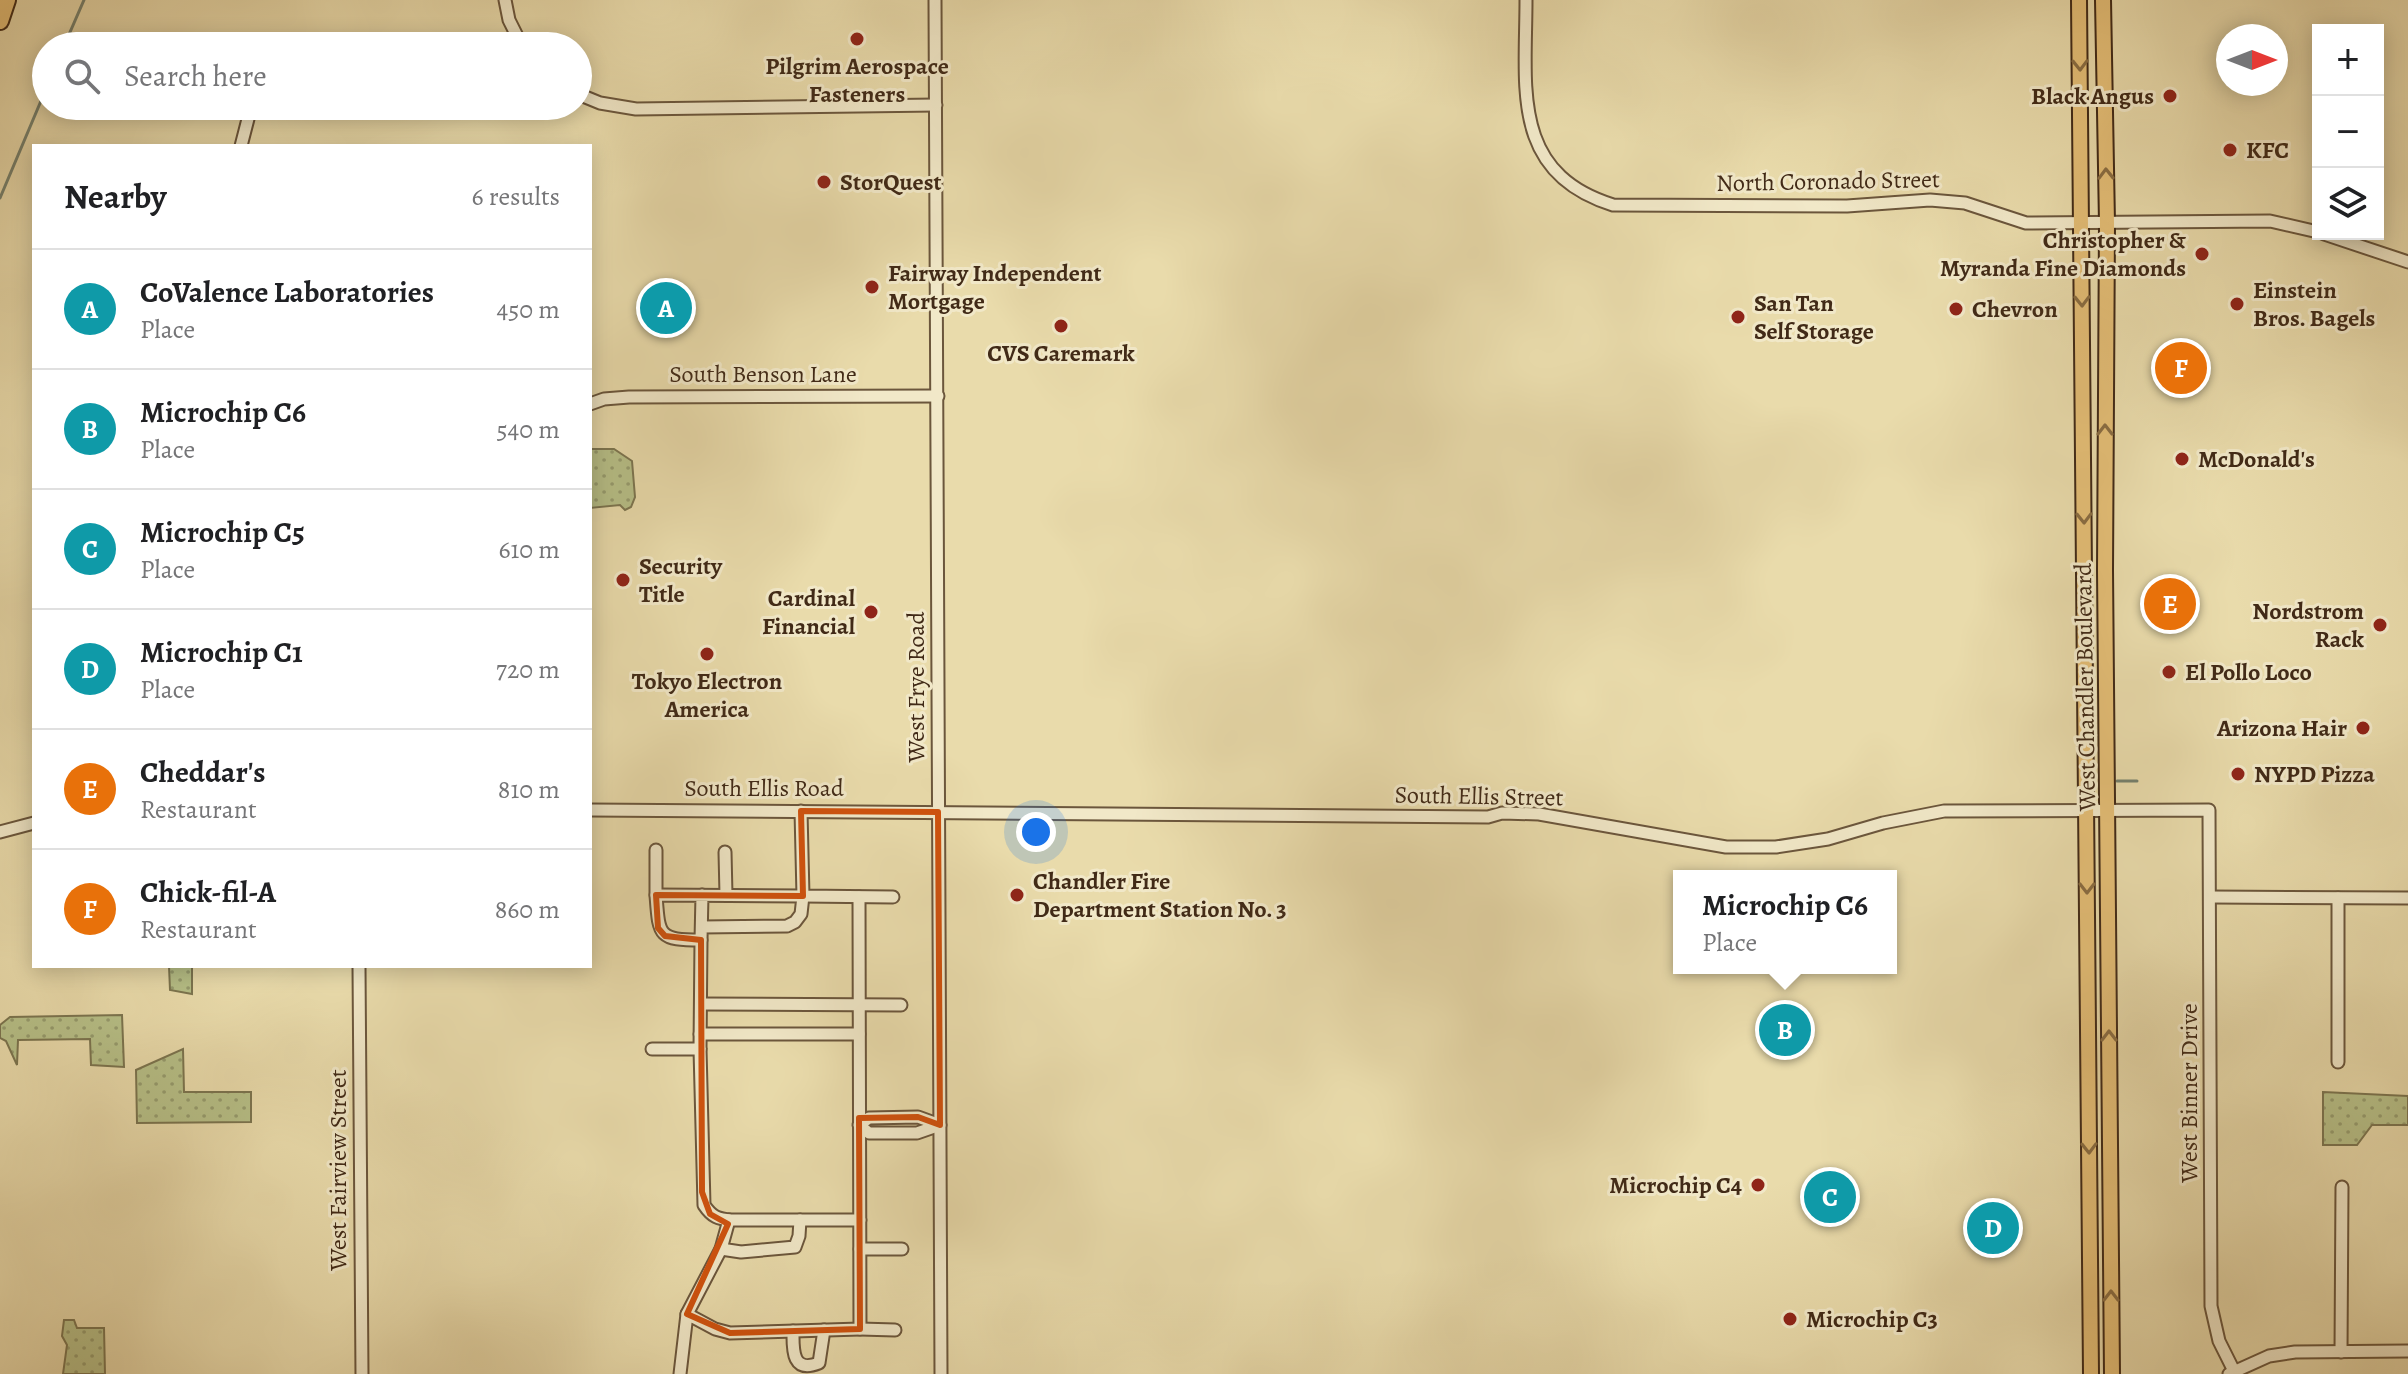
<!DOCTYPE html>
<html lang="en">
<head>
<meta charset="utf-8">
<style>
	:root { --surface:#fff; --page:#f6f6f6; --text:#202124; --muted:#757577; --line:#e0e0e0; --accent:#8f2418 }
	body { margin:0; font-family:Alegreya,serif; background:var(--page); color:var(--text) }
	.controls { position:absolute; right:24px; top:24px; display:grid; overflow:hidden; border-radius:0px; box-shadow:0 4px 20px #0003 }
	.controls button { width:72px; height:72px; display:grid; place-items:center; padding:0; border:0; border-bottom:2px solid var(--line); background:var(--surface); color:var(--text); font:40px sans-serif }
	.compass { position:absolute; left:2216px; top:24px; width:72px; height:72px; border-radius:50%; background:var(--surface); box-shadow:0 4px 20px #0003; rotate:90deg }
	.you { position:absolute; left:1036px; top:832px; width:28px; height:28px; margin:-20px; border:6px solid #fff; border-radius:50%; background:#1a73e8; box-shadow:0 0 0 12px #1a73e833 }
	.badge { display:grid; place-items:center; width:52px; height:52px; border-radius:50%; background:var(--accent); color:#fff; font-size:26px; font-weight:700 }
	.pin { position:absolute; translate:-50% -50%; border:4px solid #fff; box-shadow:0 2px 8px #0006 }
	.popup { position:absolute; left:1673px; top:870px; width:224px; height:104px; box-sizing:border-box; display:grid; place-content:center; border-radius:0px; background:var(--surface); filter:drop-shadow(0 2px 6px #0005); font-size:26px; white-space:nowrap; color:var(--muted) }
	.popup b { font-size:30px; color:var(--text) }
	.popup::after { content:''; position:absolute; left:50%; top:100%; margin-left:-16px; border:16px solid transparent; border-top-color:var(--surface) }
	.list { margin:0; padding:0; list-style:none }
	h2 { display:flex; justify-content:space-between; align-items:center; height:104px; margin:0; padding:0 32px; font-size:34px }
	h2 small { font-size:26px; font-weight:400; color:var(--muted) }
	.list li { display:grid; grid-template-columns:52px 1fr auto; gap:24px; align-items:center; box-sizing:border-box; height:120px; padding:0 32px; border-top:2px solid var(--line) }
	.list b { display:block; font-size:30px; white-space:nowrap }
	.list p { margin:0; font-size:26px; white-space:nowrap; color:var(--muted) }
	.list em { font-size:26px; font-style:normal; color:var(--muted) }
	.icon { flex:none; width:44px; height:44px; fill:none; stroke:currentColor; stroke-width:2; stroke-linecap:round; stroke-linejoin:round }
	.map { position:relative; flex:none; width:2408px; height:1374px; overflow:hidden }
	.search { position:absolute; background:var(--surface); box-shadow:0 4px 20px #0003; left:32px; top:32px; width:560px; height:88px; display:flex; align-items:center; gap:20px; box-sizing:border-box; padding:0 28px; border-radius:44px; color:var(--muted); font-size:30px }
	.panel { position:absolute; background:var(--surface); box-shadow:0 4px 20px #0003; left:32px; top:144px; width:560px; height:824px; border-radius:0px }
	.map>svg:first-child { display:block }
	.park { fill:url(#park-dots); stroke:#7c7550; stroke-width:2 }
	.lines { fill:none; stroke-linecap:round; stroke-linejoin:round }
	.stream { stroke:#75816e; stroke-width:3 }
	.minor-casing { stroke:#6b563c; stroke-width:15 }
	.major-casing { stroke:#412a17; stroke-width:18 }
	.highway-casing { stroke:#412a17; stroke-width:20 }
	.minor { stroke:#f1e8c8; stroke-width:11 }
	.major { stroke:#e4be76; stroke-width:14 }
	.highway { stroke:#e4be76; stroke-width:16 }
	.oneway { stroke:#8a6d42 }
	.marked { fill:none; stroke:#cf520e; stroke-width:6; stroke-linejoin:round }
	.poi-dot { fill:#8f2418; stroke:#f1e8c8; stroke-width:3 }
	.labels { text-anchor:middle; stroke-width:6; stroke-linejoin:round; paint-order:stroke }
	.poi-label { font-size:24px; font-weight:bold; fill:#412a17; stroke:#f1e8c8; text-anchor:start }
	.street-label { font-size:24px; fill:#412a17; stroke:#f1e8c8 }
</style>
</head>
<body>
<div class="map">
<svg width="2408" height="1374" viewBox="0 0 2408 1374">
	<defs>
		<pattern id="park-dots" width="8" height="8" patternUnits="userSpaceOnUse" patternTransform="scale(2)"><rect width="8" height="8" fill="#b7c088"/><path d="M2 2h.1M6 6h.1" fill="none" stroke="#969c6e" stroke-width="1.8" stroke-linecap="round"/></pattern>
	</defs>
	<rect width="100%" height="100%" fill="#e9dbab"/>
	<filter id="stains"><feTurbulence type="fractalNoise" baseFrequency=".0025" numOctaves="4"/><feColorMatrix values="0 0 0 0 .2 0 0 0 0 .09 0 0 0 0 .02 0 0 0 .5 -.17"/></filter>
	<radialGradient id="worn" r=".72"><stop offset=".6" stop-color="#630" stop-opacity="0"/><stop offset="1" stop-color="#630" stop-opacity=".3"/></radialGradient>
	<g class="park">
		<polygon points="590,449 614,449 632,461 635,497 631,507 625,510 620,505 590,508"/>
		<polygon points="169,966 192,966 192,994 170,990"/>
		<polygon points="122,1015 124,1067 91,1065 90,1039 18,1040 17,1065 6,1041 0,1038 0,1025 10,1017"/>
		<polygon points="183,1049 184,1092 251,1092 251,1122 137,1123 136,1070"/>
		<polygon points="2323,1092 2408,1096 2408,1125 2372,1125 2357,1145 2323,1145"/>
		<polygon points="64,1320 74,1320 77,1328 104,1328 105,1374 63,1374 67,1345 62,1336"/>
	</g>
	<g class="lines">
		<g class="stream">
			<polyline points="64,46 84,0"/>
			<polyline points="0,198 46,89"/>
			<polyline points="2117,781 2137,781"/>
		</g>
		<defs>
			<g id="minor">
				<polyline points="505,0 509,20 522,46"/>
				<polyline points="935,0 941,1374"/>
				<path d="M1526,0C1526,87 1510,173 1613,205L1847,206L1930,200L1965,203L2026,223L2270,221L2318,232"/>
				<polyline points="578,94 600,103 636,109 936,105"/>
				<polyline points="241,146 249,115"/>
				<polyline points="2324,234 2408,262"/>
				<polyline points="590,404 604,399 629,397 938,396"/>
				<polyline points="590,810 1488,817 1502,813 1539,814 1726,847 1776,847 1828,839 1883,823 1944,811 2209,810 2211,1306 2219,1341 2234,1371"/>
				<polyline points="801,811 803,896 893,897"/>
				<polyline points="0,832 34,823"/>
				<polyline points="725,852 726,895"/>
				<polyline points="656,895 656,850"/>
				<path d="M702,895L701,940C658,940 659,936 656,895C705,895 754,896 803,896L801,914L795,922L787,926L702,927"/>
				<polyline points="2211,897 2408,898"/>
				<polyline points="2338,898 2338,1062"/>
				<path d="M701,940L700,1049L704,1205C712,1217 718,1219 731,1220H860"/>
				<polyline points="359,966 362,1374"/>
				<polyline points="701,1004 901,1005"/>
				<polyline points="700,1034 859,1034"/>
				<polyline points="652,1049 700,1049"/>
				<polygon points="918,1117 940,1125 917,1133 869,1133 859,1125 869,1118"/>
				<polyline points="729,1220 721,1249 741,1252 795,1247 799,1236 800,1220"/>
				<polyline points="860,1249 902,1249"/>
				<polyline points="687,1314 721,1249"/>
				<polyline points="860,1329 895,1330"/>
				<path d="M793,1331C793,1348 791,1374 819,1363L824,1330"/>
				<polyline points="2341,1352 2342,1187"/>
				<polyline points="680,1374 687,1314 715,1329 730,1333 860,1329 859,897"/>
				<polyline points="2229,1374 2269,1356 2295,1352 2408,1351"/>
			</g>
			<g id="major">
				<polyline points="2079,0 2091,1374"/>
				<polyline points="2103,0 2107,223 2105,570 2112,1374"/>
			</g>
			<polyline id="highway" points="0,21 7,0"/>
		</defs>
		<use href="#minor" class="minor-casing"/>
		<use href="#major" class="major-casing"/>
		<use href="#highway" class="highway-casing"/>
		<use href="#minor" class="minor"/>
		<use href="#major" class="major"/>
		<use href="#highway" class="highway"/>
	</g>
	<defs><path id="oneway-chevron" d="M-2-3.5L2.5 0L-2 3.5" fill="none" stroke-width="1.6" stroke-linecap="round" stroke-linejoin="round" transform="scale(2)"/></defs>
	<g class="oneway">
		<use href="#oneway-chevron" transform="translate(2080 65) rotate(89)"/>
		<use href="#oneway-chevron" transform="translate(2106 174) rotate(-91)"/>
		<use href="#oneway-chevron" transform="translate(2082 301) rotate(89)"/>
		<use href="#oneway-chevron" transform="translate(2105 430) rotate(-90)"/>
		<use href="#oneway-chevron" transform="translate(2084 518) rotate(89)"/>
		<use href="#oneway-chevron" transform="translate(2087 888) rotate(90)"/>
		<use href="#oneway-chevron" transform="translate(2109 1036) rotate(-90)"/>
		<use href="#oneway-chevron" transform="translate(2089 1148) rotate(89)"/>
		<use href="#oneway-chevron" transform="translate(2111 1296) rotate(-90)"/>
	</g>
	<path class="marked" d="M801,811L938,812L940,1125L918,1117L859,1118L860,1329L730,1333L687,1314L728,1224L710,1214L702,1192L701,940L665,936L658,928L656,895L803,896Z"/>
	<g class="poi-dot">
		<circle cx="857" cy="39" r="8"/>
		<circle cx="2170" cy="96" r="8"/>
		<circle cx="2230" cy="150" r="8"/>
		<circle cx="824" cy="182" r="8"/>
		<circle cx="2202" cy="254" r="8"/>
		<circle cx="872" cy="287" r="8"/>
		<circle cx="2237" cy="304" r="8"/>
		<circle cx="1956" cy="309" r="8"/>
		<circle cx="1738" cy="317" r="8"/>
		<circle cx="1061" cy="326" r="8"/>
		<circle cx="2182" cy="459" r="8"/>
		<circle cx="623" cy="580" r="8"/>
		<circle cx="871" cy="612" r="8"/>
		<circle cx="2380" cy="625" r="8"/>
		<circle cx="707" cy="654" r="8"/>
		<circle cx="2169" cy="672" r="8"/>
		<circle cx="2363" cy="728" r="8"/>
		<circle cx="2238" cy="774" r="8"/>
		<circle cx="1017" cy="895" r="8"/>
		<circle cx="1758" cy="1185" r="8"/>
		<circle cx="1790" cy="1319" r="8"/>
	</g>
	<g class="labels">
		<g class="poi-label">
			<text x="857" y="74" text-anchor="middle">Pilgrim Aerospace<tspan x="857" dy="28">Fasteners</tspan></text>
			<text x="2154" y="104" text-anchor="end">Black Angus</text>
			<text x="2246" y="158">KFC</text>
			<text x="840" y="190">StorQuest</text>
			<text x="2186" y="248" text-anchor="end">Christopher &amp;<tspan x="2186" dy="28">Myranda Fine Diamonds</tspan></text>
			<text x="888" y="281">Fairway Independent<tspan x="888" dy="28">Mortgage</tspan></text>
			<text x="2253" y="298">Einstein<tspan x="2253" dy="28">Bros. Bagels</tspan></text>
			<text x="1754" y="311">San Tan<tspan x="1754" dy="28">Self Storage</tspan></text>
			<text x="1972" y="317">Chevron</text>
			<text x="1061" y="361" text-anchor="middle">CVS Caremark</text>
			<text x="2198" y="467">McDonald's</text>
			<text x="639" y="574">Security<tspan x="639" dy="28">Title</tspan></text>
			<text x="855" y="606" text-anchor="end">Cardinal<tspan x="855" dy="28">Financial</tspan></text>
			<text x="2364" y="619" text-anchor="end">Nordstrom<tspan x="2364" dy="28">Rack</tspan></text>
			<text x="2185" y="680">El Pollo Loco</text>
			<text x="707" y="689" text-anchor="middle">Tokyo Electron<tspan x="707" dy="28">America</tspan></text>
			<text x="2347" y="736" text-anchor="end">Arizona Hair</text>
			<text x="2254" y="782">NYPD Pizza</text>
			<text x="1033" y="889">Chandler Fire<tspan x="1033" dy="28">Department Station No. 3</tspan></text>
			<text x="1742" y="1193" text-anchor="end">Microchip C4</text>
			<text x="1806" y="1327">Microchip C3</text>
		</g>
		<g class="street-label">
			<text transform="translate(1828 181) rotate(-1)" y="8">North Coronado Street</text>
			<text x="763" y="382">South Benson Lane</text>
			<text transform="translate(916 687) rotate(-90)" y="8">West Frye Road</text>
			<text transform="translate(2085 687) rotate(-91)" y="8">West Chandler Boulevard</text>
			<text x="764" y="796">South Ellis Road</text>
			<text transform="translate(1479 796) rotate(1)" y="8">South Ellis Street</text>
			<text transform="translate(2189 1093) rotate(-90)" y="8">West Binner Drive</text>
			<text transform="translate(338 1170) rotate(-90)" y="8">West Fairview Street</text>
		</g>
	</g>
	<rect width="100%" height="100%" filter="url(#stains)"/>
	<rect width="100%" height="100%" fill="url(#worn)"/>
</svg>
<div class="controls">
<button>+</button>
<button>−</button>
<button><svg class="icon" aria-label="layers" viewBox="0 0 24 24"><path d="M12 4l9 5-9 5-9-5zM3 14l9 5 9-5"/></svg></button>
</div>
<svg class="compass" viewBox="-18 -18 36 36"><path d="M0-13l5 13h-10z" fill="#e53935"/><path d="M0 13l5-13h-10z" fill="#757577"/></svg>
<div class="you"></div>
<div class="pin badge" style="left:666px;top:308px;background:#0f9aa8">A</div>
<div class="pin badge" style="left:1785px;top:1030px;background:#0f9aa8">B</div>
<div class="popup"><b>Microchip C6</b>Place</div>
<div class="pin badge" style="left:1830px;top:1197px;background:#0f9aa8">C</div>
<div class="pin badge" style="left:1993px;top:1228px;background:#0f9aa8">D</div>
<div class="pin badge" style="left:2170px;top:604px;background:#e8710a">E</div>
<div class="pin badge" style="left:2181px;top:368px;background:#e8710a">F</div>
<div class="search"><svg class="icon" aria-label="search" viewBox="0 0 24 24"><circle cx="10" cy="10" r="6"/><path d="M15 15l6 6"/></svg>Search here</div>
<section class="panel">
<h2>Nearby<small>6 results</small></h2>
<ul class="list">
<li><span class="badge" style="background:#0f9aa8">A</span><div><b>CoValence Laboratories</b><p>Place</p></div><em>450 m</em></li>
<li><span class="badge" style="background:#0f9aa8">B</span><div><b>Microchip C6</b><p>Place</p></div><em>540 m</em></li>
<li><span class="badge" style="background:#0f9aa8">C</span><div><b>Microchip C5</b><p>Place</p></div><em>610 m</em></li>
<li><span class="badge" style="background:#0f9aa8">D</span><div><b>Microchip C1</b><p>Place</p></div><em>720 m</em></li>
<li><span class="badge" style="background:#e8710a">E</span><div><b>Cheddar's</b><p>Restaurant</p></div><em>810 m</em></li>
<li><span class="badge" style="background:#e8710a">F</span><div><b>Chick-fil-A</b><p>Restaurant</p></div><em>860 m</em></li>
</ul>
</section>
</div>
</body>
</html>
